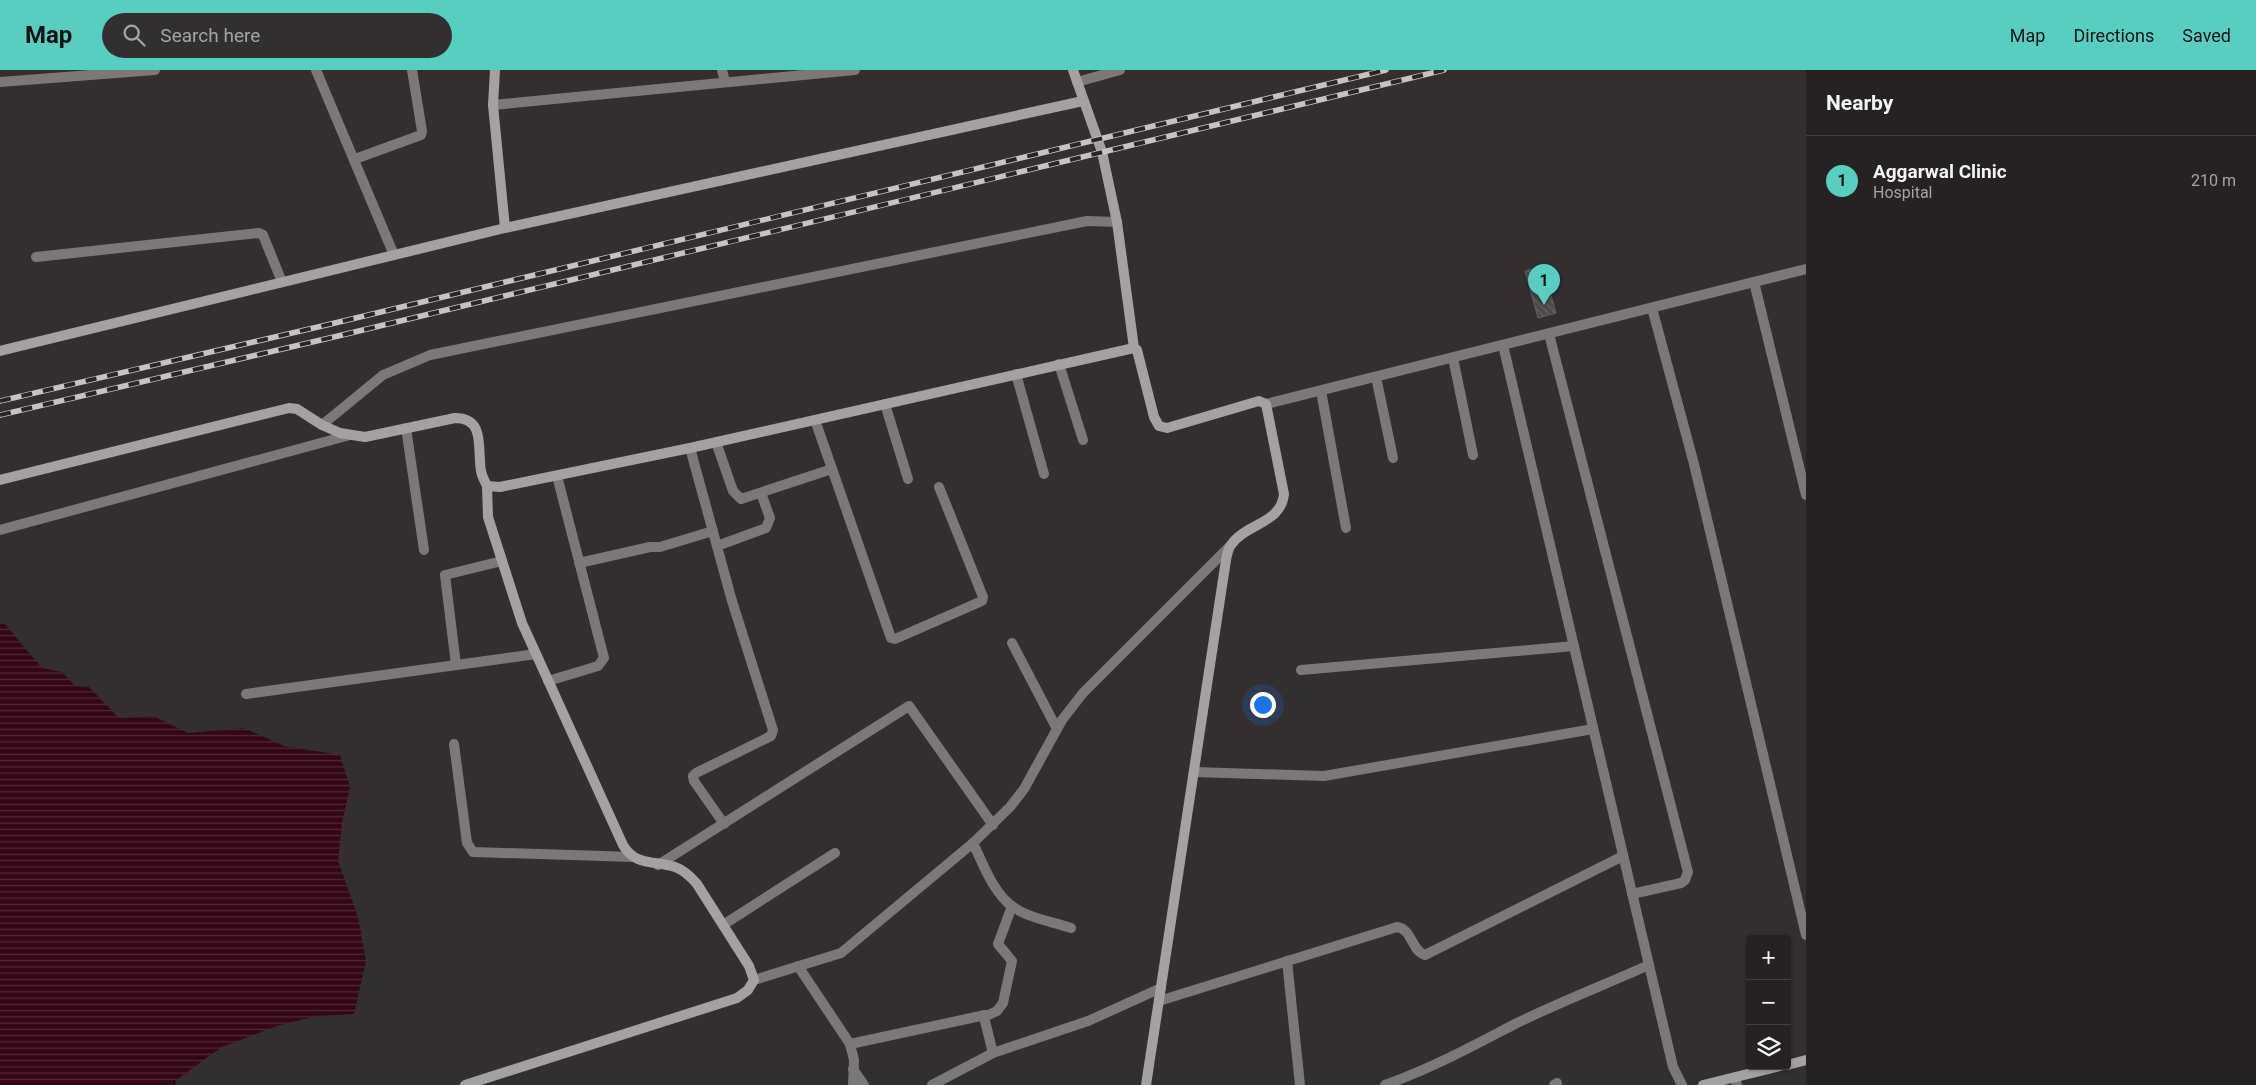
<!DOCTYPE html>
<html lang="en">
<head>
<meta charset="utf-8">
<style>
	:root { --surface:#262223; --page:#322f30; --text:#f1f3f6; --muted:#a4a4a6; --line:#423f41; --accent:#58cec1 }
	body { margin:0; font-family:Roboto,sans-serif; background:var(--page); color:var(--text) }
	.controls { position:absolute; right:15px; bottom:15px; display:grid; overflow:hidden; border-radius:5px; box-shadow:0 1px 4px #0004 }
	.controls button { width:45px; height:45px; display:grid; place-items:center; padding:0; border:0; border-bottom:1px solid var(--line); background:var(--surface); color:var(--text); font:25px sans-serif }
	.you { position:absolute; left:1262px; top:634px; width:18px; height:18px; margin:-12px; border:4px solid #fff; border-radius:50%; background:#1a73e8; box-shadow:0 0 0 8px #1a73e833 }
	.badge { display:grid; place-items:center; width:32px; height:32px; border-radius:50%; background:var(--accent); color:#111; font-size:16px; font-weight:700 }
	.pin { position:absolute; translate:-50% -41px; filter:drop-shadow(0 1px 2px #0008) }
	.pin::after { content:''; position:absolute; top:26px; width:18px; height:15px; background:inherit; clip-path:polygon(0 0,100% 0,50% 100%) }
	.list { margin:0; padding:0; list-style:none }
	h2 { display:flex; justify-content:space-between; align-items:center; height:65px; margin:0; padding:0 20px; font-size:21px }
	h2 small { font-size:16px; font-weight:400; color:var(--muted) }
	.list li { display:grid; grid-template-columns:32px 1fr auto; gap:15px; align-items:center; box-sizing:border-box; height:90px; padding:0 20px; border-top:1px solid var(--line) }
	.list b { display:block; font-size:19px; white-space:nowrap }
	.list p { margin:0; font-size:16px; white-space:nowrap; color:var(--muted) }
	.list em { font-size:16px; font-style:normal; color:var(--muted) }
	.icon { flex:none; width:28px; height:28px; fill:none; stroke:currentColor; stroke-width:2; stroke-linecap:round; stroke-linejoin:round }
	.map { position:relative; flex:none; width:1806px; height:1015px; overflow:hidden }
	header { display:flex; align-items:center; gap:30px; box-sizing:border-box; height:70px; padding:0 25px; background:var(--accent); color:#111 }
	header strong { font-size:24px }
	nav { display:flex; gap:28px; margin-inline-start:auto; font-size:18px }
	.search { width:350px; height:45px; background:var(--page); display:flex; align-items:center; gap:12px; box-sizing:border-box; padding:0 18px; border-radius:28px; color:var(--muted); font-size:19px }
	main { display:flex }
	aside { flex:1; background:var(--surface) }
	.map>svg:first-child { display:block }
	.water { fill:url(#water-rules) }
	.building { fill:url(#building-back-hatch); stroke:#625d5e }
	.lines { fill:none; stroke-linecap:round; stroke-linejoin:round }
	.street { stroke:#7b7878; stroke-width:10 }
	.secondary { stroke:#a5a1a2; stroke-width:10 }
	.rail-casing { stroke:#c7c3c4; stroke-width:5.5 }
	.rail { stroke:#292425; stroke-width:4; stroke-dasharray:11; stroke-linecap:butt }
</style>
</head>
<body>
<header>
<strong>Map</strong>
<div class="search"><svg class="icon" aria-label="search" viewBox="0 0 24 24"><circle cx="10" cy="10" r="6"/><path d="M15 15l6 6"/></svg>Search here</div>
<nav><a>Map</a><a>Directions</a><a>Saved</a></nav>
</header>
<main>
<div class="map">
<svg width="1806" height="1015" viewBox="0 0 1806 1015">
	<defs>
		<pattern id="water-rules" width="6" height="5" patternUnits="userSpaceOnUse" patternTransform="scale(1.25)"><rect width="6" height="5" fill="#340616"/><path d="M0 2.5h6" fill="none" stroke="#512a37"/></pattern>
		<pattern id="building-back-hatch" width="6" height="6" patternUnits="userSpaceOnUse" patternTransform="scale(1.25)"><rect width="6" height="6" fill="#4d4849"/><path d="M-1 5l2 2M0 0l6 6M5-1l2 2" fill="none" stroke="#666263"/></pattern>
	</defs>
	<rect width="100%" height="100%" fill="#332e2f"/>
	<polygon class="water" points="0,553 4,553 42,598 62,602 75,616 89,617 119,648 153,646 188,663 244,658 284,676 340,685 350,717 342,753 338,791 358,847 366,891 354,944 316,946 277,956 222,977 176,1010 175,1015 0,1015"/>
	<polygon class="building" points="1543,196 1556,243 1538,248 1525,201"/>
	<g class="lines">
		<g class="street">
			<polyline points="316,0 394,185"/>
			<polyline points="722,0 725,12"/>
			<polyline points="0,12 155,0"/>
			<polyline points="1077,12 1120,0"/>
			<polyline points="493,35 855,0"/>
			<polyline points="355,89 421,65 422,61 412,0"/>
			<polyline points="36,187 259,163 263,165 282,212"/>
			<polyline points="1754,212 1806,425"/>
			<polyline points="1652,238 1694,394 1806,865"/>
			<polyline points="1549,264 1688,802 1685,810 1681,813 1632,824"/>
			<polyline points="1503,275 1673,997 1682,1015"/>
			<polyline points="1453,288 1473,385"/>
			<polyline points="1059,294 1083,370"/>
			<polyline points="1016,304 1044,404"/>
			<polyline points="1376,307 1393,388"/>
			<polyline points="1321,321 1346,458"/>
			<polyline points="885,334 908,409"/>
			<polyline points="1266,334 1806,199"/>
			<polyline points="815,350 891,568 895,569 982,531 983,527 939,417"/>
			<polyline points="322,355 383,305 430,285 1087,151 1117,152"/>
			<polyline points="406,358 424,480"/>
			<polyline points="716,372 733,421 741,429 832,399"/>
			<polyline points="690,378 732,531 773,660 771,666 696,703 693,706 694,711 724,754"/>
			<polyline points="0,460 350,365"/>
			<polyline points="717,476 766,458 770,448 761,423"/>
			<polyline points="579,493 650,477 660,477 713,461"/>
			<polyline points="1012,573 1057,659"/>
			<polyline points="456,595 445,505 502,491"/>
			<polyline points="1301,600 1574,576"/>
			<polyline points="548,611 598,596 604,588 557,406"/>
			<polyline points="246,624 536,584"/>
			<polyline points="454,674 467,773 473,782 633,787"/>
			<polyline points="1194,702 1324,706 1593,659"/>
			<path d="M973,773C982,792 991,816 1006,831C1021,847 1051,851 1071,858"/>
			<polyline points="658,795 909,636 993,755"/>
			<polyline points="723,855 835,783"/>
			<polyline points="1287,891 1300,1015"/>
			<polyline points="798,896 850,974 854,990 853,1015"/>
			<polyline points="754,910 841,883 973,773 1010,737 1024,719 1062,650 1083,623 1230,476"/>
			<path d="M1159,931L1397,857C1412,859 1411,880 1425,885L1623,786"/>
			<polyline points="850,974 985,945"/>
			<polyline points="993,983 984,947 997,941 1003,933 1012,891 998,874 1012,836"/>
			<polyline points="853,999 864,1015"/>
			<polyline points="1735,1007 1737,1015"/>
			<polyline points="932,1015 993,983 1088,951 1161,918"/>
			<path d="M1385,1015C1432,998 1469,978 1513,955C1557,933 1604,915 1649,895"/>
			<polyline points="1554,1015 1557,1013"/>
		</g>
		<g class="secondary">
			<polyline points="495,0 493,35 505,158"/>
			<polyline points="1073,0 1102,82 1117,152 1134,278"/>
			<polyline points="0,281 505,158 1083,31"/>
			<path d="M0,410L289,338L297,339L322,355L340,363L365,367L455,348C486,348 477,379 481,401C482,407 485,411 487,416L500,417L690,378L1134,278L1137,280L1154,347L1159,356L1167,358L1259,331L1266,334L1284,424C1281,454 1246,453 1231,475C1228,479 1227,485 1226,490L1146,1015"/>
			<polyline points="1787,995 1806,990"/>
			<path d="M465,1015L737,928L748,920L754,910L749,896L697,814C691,807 684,800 675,797C655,790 636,797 623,775L522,553L488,447L487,416"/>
			<polyline points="1703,1015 1780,996"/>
		</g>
		<defs>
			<g id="rail">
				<polyline points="0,331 335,253 1386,0"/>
				<polyline points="0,345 338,266 1444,0"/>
			</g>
		</defs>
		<use href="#rail" class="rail-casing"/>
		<use href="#rail" class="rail"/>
	</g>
</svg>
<div class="controls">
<button>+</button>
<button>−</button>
<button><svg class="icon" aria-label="layers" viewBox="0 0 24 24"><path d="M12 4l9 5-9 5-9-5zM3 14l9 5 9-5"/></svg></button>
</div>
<div class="you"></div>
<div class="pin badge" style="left:1544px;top:235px">1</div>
</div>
<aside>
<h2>Nearby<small></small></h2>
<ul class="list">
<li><span class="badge">1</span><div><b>Aggarwal Clinic</b><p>Hospital</p></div><em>210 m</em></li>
</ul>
</aside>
</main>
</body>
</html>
